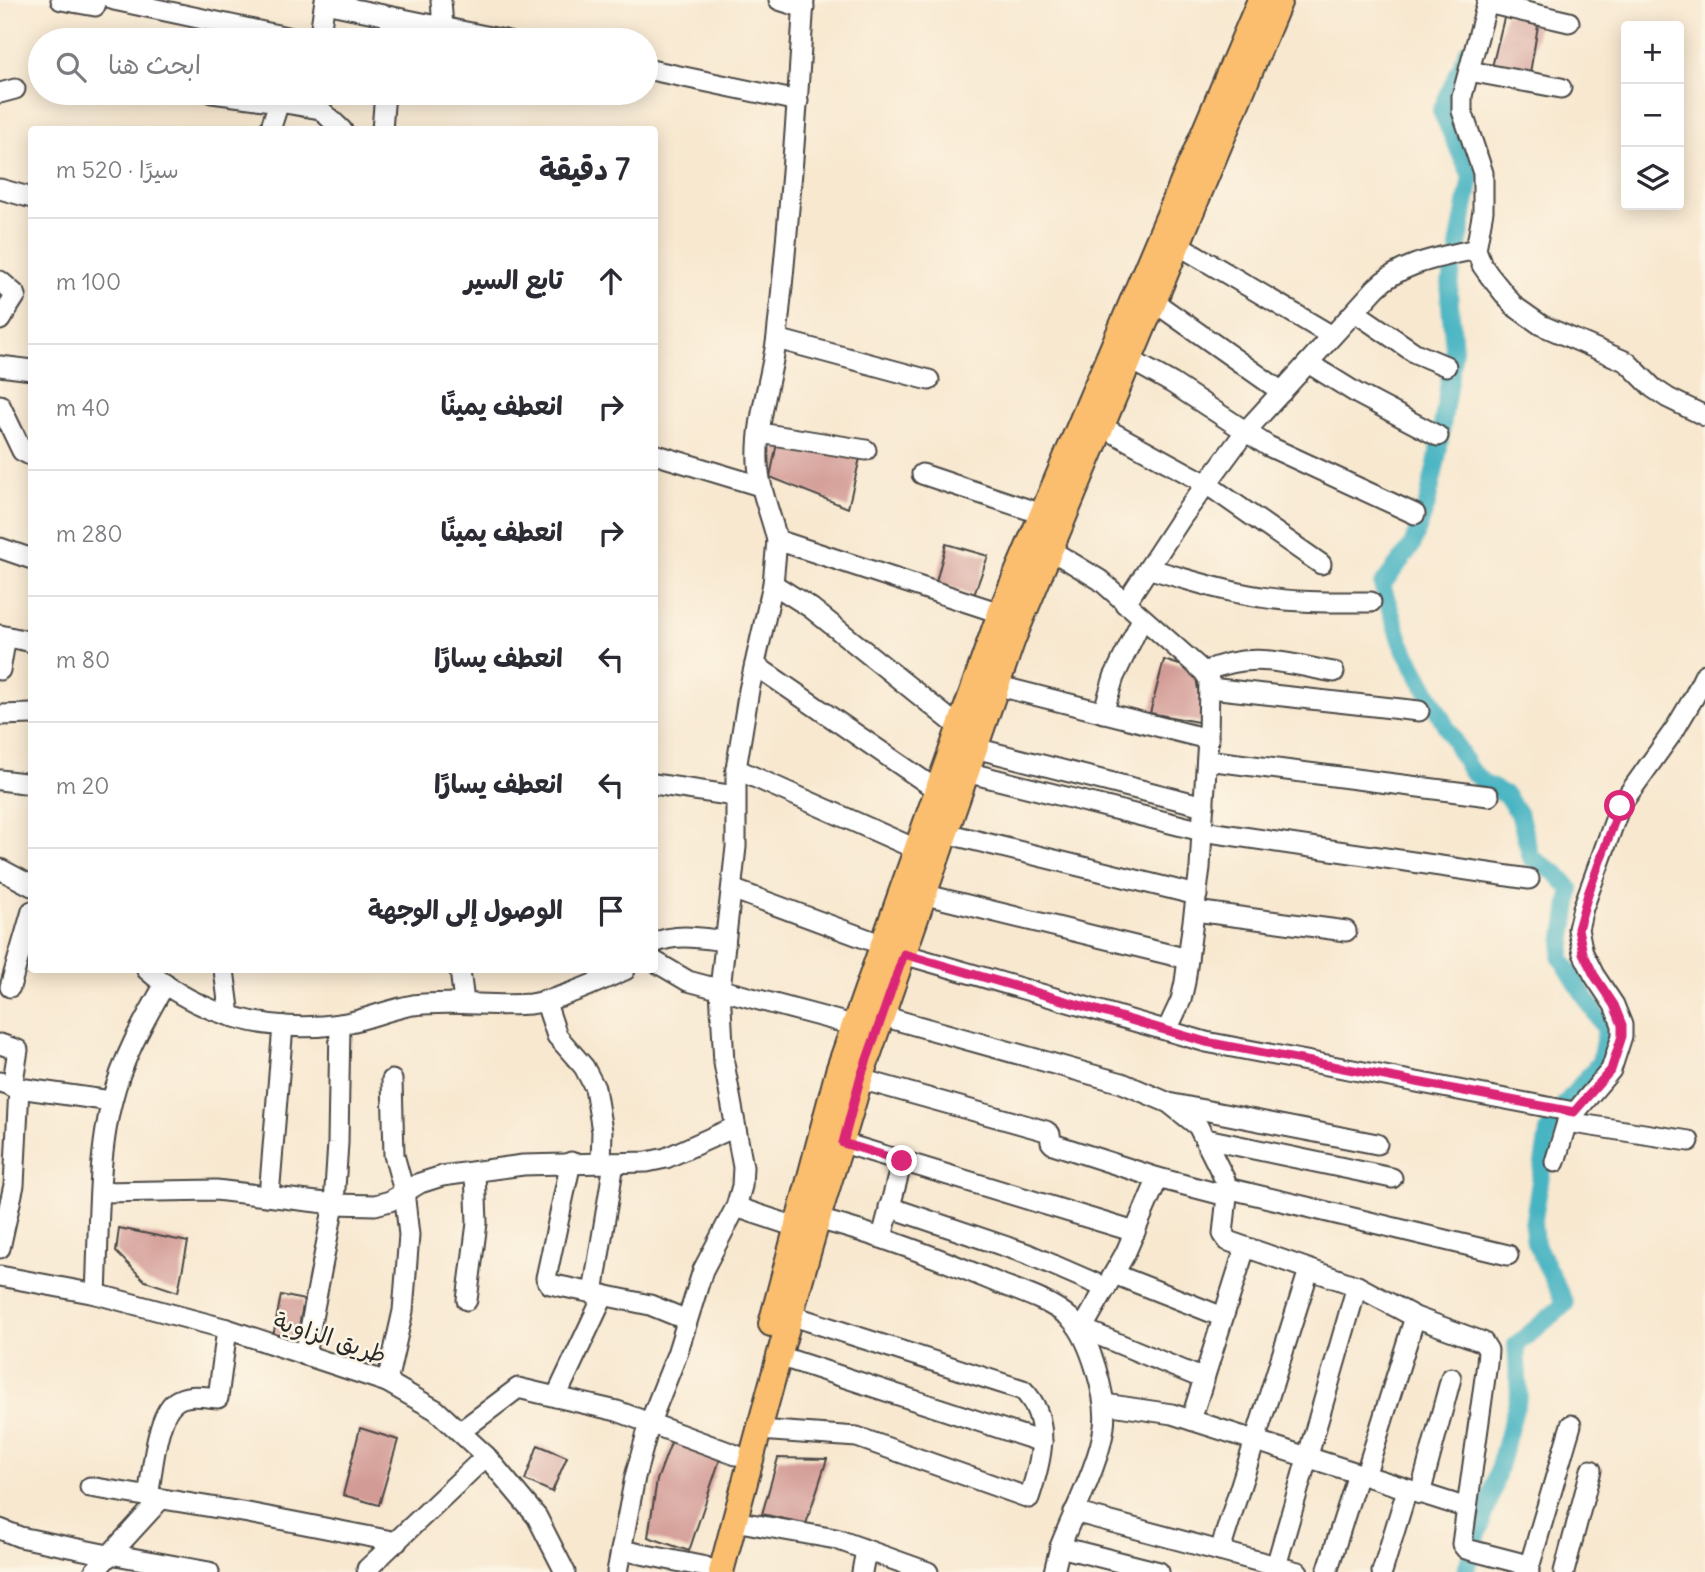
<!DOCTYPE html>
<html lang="ar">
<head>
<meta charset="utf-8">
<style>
	:root { --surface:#fff; --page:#f2f2f3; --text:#2b2b33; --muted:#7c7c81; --line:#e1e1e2 }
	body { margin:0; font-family:Delius,"Playpen Sans Arabic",sans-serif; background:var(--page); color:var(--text); direction:rtl }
	.controls { position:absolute; right:21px; top:21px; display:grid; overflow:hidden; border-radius:7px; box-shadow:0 4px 18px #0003 }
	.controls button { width:63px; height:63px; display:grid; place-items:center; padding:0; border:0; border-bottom:2px solid var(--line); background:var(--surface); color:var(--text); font:35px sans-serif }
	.stop { position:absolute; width:21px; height:21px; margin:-16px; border:5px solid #db2777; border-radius:50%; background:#fff }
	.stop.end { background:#db2777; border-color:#fff; box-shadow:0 2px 7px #0008 }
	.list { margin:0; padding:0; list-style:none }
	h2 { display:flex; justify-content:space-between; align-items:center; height:91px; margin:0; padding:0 28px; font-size:30px }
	h2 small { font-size:23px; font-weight:400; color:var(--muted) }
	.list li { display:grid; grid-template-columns:46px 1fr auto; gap:21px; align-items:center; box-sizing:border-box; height:126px; padding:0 28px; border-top:2px solid var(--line) }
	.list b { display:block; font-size:26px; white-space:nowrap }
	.list em { font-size:23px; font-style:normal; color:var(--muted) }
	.icon { flex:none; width:38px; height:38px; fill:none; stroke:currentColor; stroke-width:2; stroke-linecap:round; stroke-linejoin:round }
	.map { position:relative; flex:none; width:1705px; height:1572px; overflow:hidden; direction:ltr }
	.search { position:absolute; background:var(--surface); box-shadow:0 4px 18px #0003; left:28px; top:28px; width:630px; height:77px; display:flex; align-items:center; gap:18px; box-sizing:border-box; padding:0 24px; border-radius:38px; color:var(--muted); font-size:26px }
	.panel { position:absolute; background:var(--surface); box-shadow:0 4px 18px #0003; left:28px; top:126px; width:630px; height:847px; border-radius:7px; direction:rtl }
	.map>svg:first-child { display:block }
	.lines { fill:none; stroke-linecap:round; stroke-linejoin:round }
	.canal { stroke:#46b4c2; stroke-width:18 }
	.building { fill:#d39b96 }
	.minor-casing { stroke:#4a4744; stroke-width:23 }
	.major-casing { stroke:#4a4744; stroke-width:28 }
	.minor { stroke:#fff; stroke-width:19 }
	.major { stroke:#fabe6e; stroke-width:24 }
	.route { stroke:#db2777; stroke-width:9 }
	.labels { text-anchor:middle; stroke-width:5; stroke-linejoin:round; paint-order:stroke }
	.street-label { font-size:24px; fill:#2b2b2b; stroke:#fcf5e5 }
</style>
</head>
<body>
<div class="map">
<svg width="1705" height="1572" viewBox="0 0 1705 1572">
	<rect width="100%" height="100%" fill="#fcf5e5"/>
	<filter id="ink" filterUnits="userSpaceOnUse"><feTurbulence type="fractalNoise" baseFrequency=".0143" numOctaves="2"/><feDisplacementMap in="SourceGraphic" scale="14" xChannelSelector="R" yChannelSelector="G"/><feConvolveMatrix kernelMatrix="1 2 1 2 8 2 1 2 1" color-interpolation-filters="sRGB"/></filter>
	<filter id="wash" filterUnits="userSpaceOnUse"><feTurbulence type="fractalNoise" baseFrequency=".00686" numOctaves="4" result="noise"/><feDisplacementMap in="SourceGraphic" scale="28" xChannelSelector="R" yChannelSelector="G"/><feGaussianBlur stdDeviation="1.57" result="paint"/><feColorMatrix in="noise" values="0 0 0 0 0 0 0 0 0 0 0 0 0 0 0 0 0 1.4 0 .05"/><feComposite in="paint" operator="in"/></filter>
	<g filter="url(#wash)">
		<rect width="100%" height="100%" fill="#f8e8d0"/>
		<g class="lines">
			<g class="canal">
				<polyline points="1458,247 1471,177 1441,111 1468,51"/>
				<polyline points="1452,269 1449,294 1454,349 1437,459 1427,504 1412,546 1382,585 1401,643 1468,767 1483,783 1506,795 1520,816 1531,858 1556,873 1571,890 1561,958 1606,1030 1600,1062 1565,1104"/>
				<polyline points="1465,1572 1490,1499 1519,1395 1516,1345 1565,1304 1535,1242 1533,1225 1548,1132 1557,1114"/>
			</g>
		</g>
		<g id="blocks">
			<g class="building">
				<polygon points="1505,14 1539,20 1529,79 1491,71"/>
				<polygon points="777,443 861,454 848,508 770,477"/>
				<polygon points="946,544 988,556 974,595 936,582"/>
				<polygon points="1164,660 1195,670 1203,723 1150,713"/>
				<polygon points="119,1228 188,1242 178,1292 145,1281 116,1252"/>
				<polygon points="281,1295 304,1300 295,1348 272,1342"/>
				<polygon points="360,1428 398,1440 379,1505 343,1495"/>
				<polygon points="672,1440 721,1456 689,1551 648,1537 657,1480"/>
				<polygon points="538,1445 567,1457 552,1492 525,1480"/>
				<polygon points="778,1458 827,1459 806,1524 762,1514"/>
			</g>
		</g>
	</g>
	<g filter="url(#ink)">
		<use href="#blocks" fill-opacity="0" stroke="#4a4744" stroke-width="2"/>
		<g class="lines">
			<defs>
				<g id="minor">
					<polyline points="61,0 95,6 97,0"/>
					<polyline points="114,0 301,40"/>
					<polyline points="441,0 443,28"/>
					<polyline points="779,0 804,8"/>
					<path d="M804,0C797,112 789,224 777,336C772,377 756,420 758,462C759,489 771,514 777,540L1000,613"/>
					<polyline points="1488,0 1462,96 1462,111 1483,173 1483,211 1476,249 1482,265 1489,275 1514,306 1541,325 1627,362 1653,388 1668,398 1705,416"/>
					<polyline points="325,3 505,40"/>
					<polyline points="1487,3 1569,22"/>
					<polyline points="319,40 325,0"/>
					<polyline points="389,40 391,17"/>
					<polyline points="646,69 798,101"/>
					<polyline points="1469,71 1561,88"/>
					<polyline points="0,93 15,89"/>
					<polyline points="212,93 279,102"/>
					<polyline points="270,130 279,102 320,109 342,130"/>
					<polyline points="382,130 385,93"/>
					<polyline points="0,189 32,198"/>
					<polyline points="1177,244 1332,336"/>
					<polyline points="0,281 16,295 0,320"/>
					<polyline points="1153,301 1282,392"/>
					<polyline points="1355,312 1415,353 1446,366"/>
					<polyline points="777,339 929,380"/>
					<polyline points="1129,359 1172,383 1268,446 1415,514"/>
					<polyline points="1308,363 1358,394 1438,436"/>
					<polyline points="0,366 32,370"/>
					<polyline points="0,405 22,451 32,456"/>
					<polyline points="1101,426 1205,483 1321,564"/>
					<polyline points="760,433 866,450"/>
					<polyline points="654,454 760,486"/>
					<polyline points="922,474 1042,514"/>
					<polyline points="0,548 32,559"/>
					<polyline points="1049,549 1100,580 1204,672 1209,680 1208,739 1202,831 1529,879"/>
					<path d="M1150,569C1187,579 1224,592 1261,597C1298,603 1335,602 1371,602"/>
					<polyline points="773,584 811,608 959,727"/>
					<path d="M1125,604L1182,517L1245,432L1376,288C1402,262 1442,257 1476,249"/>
					<polyline points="0,635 32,642"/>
					<polyline points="755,665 937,790"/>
					<polyline points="0,670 6,637"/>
					<path d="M1204,672C1250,650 1287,664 1334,672"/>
					<polyline points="983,682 1208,739"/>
					<polyline points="1210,688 1419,711"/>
					<polyline points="1103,713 1114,677 1142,619"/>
					<polyline points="0,715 32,714"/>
					<polyline points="975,748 1204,806"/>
					<polyline points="1207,760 1489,796"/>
					<polyline points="736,769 927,854"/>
					<polyline points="966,772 1202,831 1200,868 1185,982 1181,1000 1167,1030"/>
					<polyline points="0,780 32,784"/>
					<polyline points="654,784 735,796"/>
					<polyline points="945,833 1197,895"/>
					<polyline points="0,869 32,886"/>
					<polyline points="732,889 883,945"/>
					<polyline points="910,891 1188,959"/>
					<polyline points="1195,911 1346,931"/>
					<path d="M654,943C678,933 700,938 725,941"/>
					<polyline points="903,954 1206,1042 1574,1112"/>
					<polyline points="654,961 688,981 853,1025"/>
					<path d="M147,970C199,1016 272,1034 341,1024C366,1020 389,1009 413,1005C452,1000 492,1007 530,1004C557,1001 600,981 625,970"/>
					<polyline points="224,970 230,1016"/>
					<polyline points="460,970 464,1002"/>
					<polyline points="10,987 32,911"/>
					<polyline points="545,1000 557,1036 584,1067 595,1088 602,1131 601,1163"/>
					<polyline points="882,1016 1122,1083 1169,1103 1198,1126 1225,1180 1227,1196 1223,1234 1228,1241 1357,1286 1415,1317 1483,1342 1488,1350 1487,1363 1462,1544 1466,1549 1520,1563 1529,1572"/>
					<polyline points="0,1044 18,1050 12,1087"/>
					<polyline points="860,1079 1046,1131 1050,1134 1051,1142 1053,1144 1158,1178 1227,1196"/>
					<polyline points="0,1082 19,1088 111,1101"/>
					<polyline points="1173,1104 1377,1144"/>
					<polyline points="1567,1122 1689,1141"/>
					<polyline points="1206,1139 1392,1178"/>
					<polyline points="843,1143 1135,1232"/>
					<polyline points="571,1162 546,1278 550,1284 593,1293"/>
					<polyline points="1555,1162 1567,1122 1611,1070 1622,1036 1622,1025 1614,1005 1594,975 1583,953 1578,929 1583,908 1620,806 1675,729 1694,697 1705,674"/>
					<polyline points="614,1163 593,1293 650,1305 687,1320"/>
					<polyline points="1158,1178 1125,1254 1081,1331 1093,1333 1204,1379"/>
					<polyline points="1227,1188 1508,1255"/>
					<polyline points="102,1192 216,1190 334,1204 375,1205 390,1201 420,1183 442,1176 523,1165 647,1162 666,1158 735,1127"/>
					<polyline points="269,1196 283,1026"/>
					<polyline points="736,1207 796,1227"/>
					<polyline points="889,1207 1028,1254 1106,1288"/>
					<path d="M817,1219C880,1235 938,1258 998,1283C1021,1292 1051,1301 1070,1318C1090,1337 1108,1399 1104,1427C1100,1462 1073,1513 1060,1547L1159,1572"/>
					<polyline points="882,1237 902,1161"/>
					<polyline points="0,1248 14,1185 19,1088"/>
					<polyline points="1114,1274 1223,1317"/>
					<polyline points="0,1276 96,1294 227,1329 387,1382 436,1410 486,1456 537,1517 565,1572"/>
					<path d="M96,1294C99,1234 97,1158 112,1101C122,1059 144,1021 165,984"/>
					<polyline points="467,1300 477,1223 475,1172"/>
					<polyline points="305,1355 334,1204 338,1143 340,1024"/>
					<polyline points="779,1356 1042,1442"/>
					<polyline points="387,1382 403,1311 409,1235 404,1191 394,1155 392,1080"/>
					<polyline points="556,1397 617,1411 736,1455"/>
					<polyline points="1105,1404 1172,1414 1467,1508"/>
					<polyline points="1191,1420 1245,1248"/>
					<path d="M759,1430L857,1437L1029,1498C1041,1462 1053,1420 1023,1390L790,1315"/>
					<polyline points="461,1431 518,1388 556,1397 604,1295"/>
					<polyline points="1365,1476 1415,1317"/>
					<polyline points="90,1487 248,1513 397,1542"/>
					<polyline points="1420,1494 1451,1378"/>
					<path d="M148,1498C152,1475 156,1416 175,1402C187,1393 204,1397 218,1398L227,1329"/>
					<polyline points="1074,1512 1298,1572"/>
					<polyline points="734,1521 836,1539 928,1572"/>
					<polyline points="0,1529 20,1537 108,1555"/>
					<polyline points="621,1550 706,1567"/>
					<polyline points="1220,1551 1309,1270"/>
					<polyline points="110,1554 209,1572"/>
					<polyline points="1276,1566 1357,1286"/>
					<polyline points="1528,1571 1571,1425"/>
					<polyline points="94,1572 160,1500"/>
					<polyline points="370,1572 367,1569 486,1456"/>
					<polyline points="617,1572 635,1477 650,1422 677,1354 703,1270 736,1207 742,1186 743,1167 724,1063 720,989 736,847 736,769 749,690 773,584 777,540"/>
					<polyline points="862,1572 866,1550"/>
					<polyline points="1054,1572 1060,1547"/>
					<polyline points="1327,1572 1358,1474"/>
					<polyline points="1382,1572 1407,1490"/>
					<polyline points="1564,1572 1591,1470"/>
				</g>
				<g id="major">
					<polyline points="771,1324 838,1071 1000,613 1260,0"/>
					<path d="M721,1572C752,1455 783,1338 817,1222C831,1174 847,1127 860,1079L1013,639L1280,0"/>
				</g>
			</defs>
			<use href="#minor" class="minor-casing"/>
			<use href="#major" class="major-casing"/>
			<use href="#minor" class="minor"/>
			<use href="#major" class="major"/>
		</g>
	</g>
	<g class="lines" filter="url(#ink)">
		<polyline class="route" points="902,1161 843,1143 860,1079 904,954 1206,1042 1574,1112 1611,1070 1622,1036 1622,1025 1614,1005 1594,975 1583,953 1578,929 1588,894 1620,806"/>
	</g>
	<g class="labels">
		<g class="street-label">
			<text transform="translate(330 1338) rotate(18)" y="8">طريق الزاوية</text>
		</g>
	</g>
</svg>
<div class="controls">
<button>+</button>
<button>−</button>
<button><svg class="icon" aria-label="layers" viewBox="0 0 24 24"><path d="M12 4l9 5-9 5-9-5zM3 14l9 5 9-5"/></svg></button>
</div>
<div class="stop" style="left:1620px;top:806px"></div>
<div class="stop end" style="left:902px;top:1161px"></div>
<div class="search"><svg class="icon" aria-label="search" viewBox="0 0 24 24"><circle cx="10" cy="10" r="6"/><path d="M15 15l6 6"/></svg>ابحث هنا</div>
<section class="panel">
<h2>7 دقيقة<small>سيرًا · 520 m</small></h2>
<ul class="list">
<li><svg class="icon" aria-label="ahead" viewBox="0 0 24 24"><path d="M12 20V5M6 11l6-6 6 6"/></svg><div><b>تابع السير</b></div><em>100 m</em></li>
<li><svg class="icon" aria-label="right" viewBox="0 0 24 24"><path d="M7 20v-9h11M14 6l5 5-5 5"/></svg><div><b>انعطف يمينًا</b></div><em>40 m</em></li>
<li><svg class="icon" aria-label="right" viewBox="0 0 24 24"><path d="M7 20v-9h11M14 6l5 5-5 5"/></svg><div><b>انعطف يمينًا</b></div><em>280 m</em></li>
<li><svg class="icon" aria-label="left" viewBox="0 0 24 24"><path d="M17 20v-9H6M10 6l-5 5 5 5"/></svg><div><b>انعطف يسارًا</b></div><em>80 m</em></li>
<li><svg class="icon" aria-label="left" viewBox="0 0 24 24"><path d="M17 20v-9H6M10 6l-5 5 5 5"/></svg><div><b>انعطف يسارًا</b></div><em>20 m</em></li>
<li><svg class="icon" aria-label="arrive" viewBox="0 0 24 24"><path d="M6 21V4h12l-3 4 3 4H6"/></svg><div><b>الوصول إلى الوجهة</b></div></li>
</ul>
</section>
</div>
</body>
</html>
